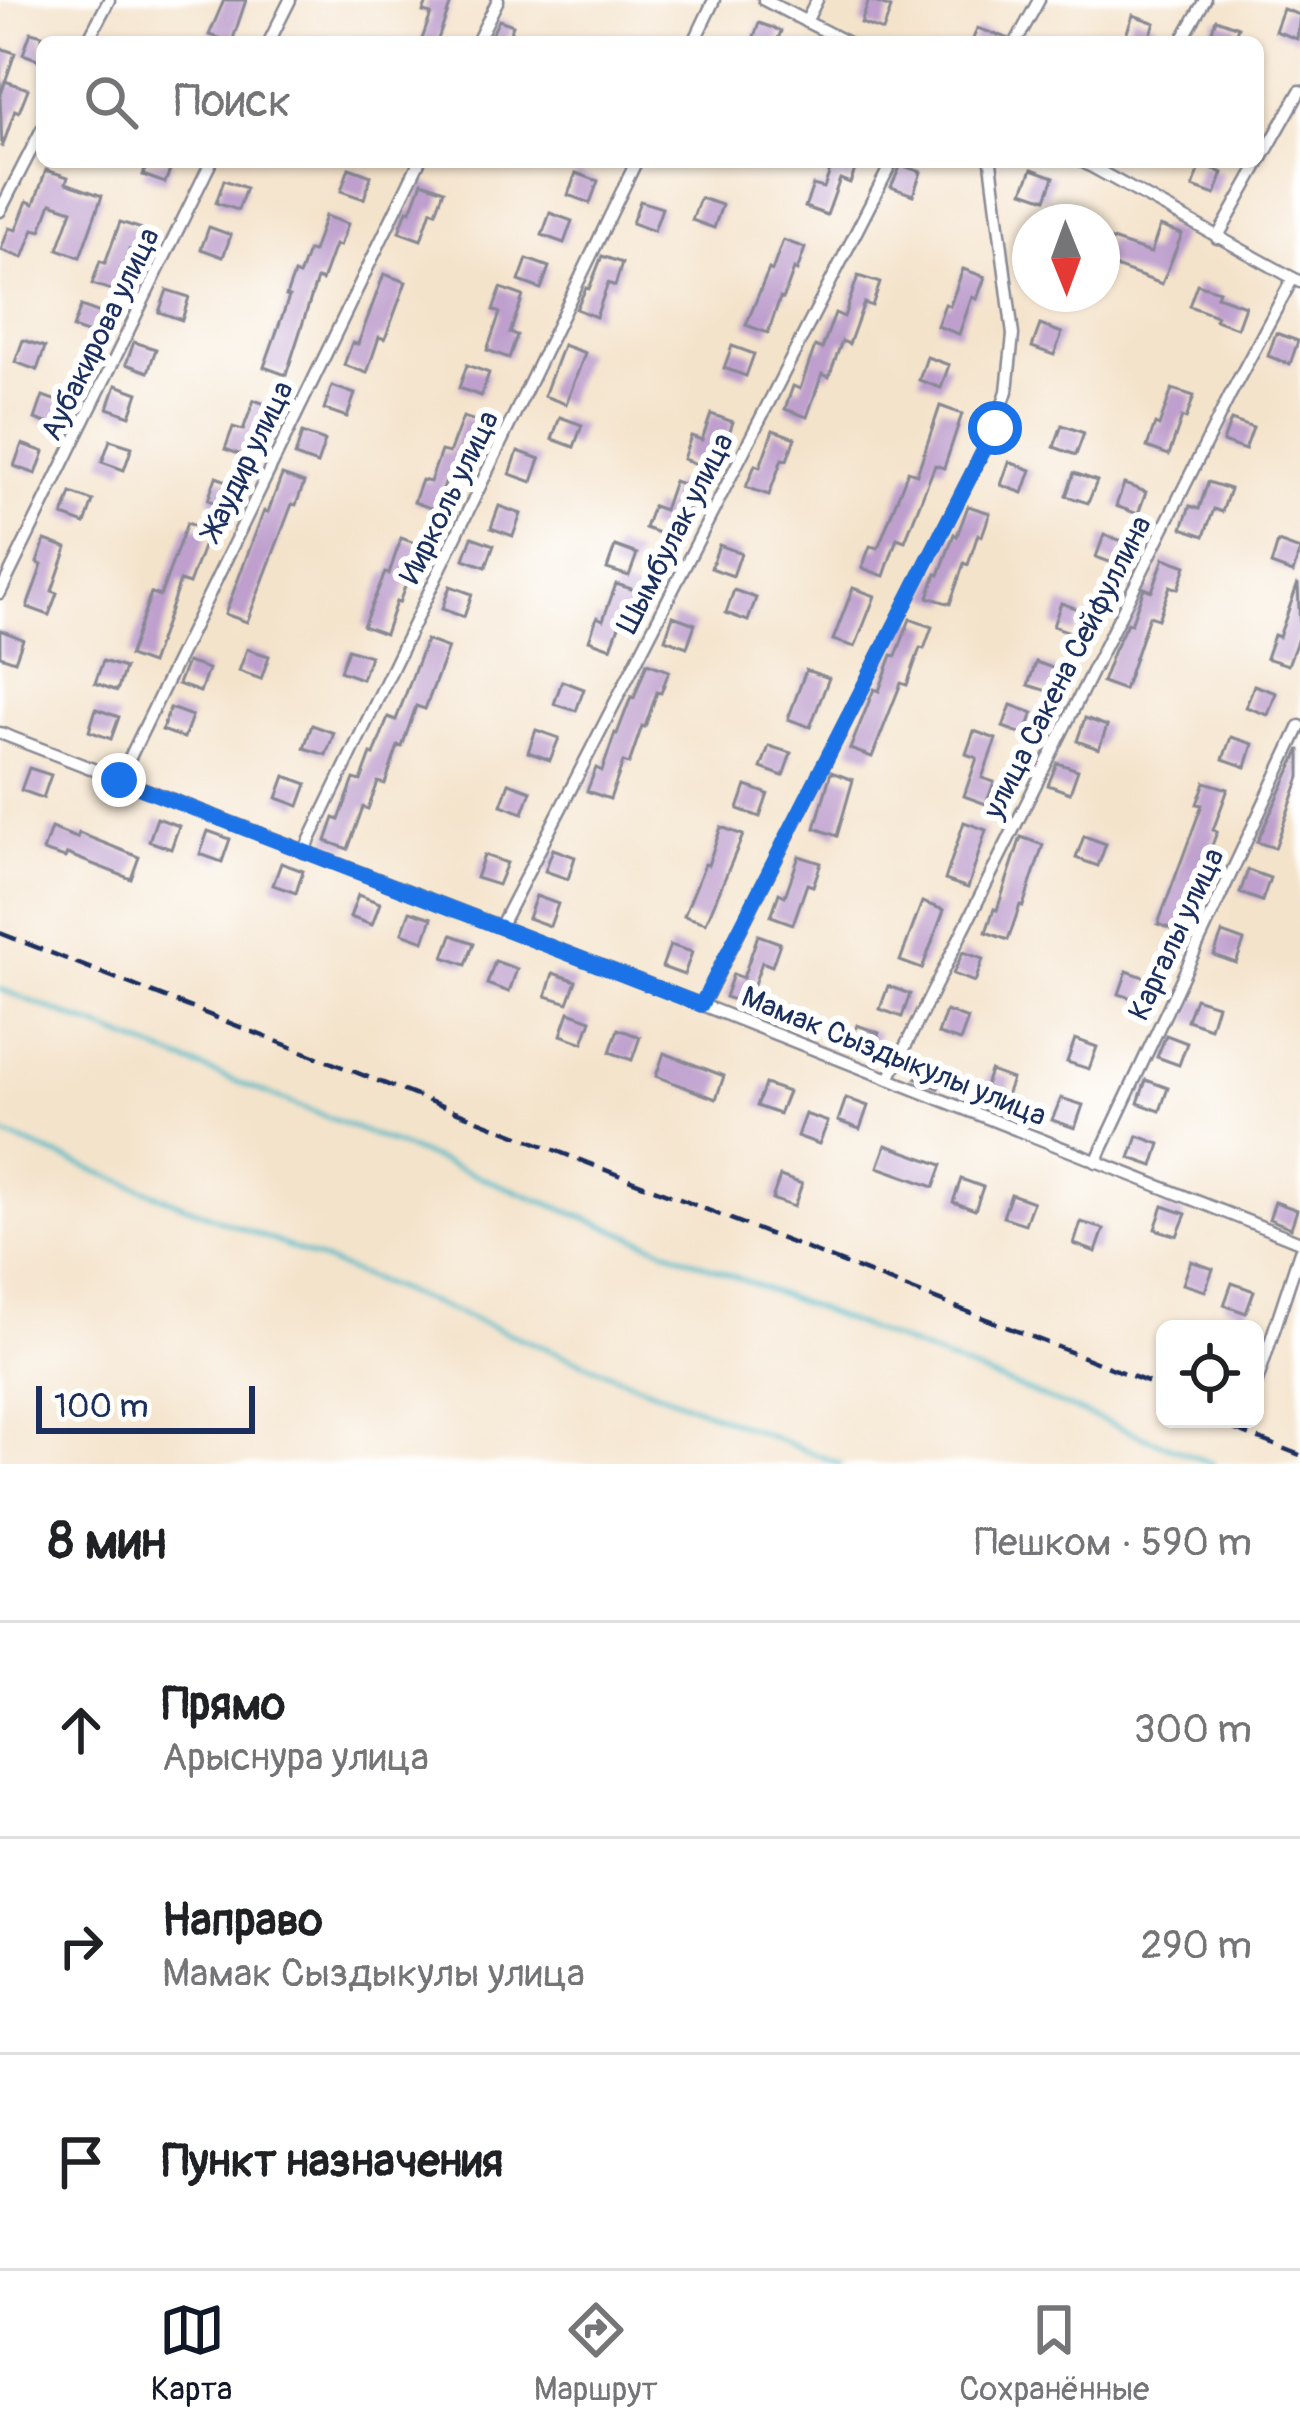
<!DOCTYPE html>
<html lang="ru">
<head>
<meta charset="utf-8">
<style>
	:root { --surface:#fff; --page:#f6f6f6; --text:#202124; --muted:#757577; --line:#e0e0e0; --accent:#111827 }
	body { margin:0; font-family:Pangolin,sans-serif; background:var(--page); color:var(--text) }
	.controls { position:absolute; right:36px; bottom:36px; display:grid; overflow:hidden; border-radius:18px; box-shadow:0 3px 9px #0004 }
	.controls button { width:108px; height:108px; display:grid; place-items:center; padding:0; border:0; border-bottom:3px solid var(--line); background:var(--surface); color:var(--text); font:60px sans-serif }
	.compass { position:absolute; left:1012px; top:204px; width:108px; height:108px; border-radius:50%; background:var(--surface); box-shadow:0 3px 9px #0004; rotate:179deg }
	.scale { position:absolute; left:36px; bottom:30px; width:219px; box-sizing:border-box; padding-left:12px; border:6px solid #1b2f5e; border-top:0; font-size:33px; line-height:42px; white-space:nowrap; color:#1b2f5e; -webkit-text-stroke:9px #fff; paint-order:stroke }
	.stop { position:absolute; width:36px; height:36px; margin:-27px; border:9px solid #1a73e8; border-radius:50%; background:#fff }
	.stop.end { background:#1a73e8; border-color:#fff; box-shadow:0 3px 12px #0008 }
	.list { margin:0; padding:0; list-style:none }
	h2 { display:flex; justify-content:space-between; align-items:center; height:156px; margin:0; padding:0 48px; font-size:51px }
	h2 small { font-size:39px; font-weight:400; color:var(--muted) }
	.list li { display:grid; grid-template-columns:78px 1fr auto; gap:36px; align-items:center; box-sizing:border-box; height:216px; padding:0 48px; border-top:3px solid var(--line) }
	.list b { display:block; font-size:45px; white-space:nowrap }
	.list p { margin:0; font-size:39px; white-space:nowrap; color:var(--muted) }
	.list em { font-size:39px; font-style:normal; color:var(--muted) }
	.icon { flex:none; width:66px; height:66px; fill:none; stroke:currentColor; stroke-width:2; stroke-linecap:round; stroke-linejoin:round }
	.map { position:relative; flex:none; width:1300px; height:1464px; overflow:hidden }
	.search { position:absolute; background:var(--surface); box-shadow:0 3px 9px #0004; left:36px; right:36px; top:36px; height:132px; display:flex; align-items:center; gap:30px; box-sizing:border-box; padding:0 42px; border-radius:18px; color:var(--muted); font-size:45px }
	.sheet { height:804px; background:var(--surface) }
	nav { display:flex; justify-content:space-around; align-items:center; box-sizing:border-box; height:168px; border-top:3px solid var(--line); background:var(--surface); font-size:33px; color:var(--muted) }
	nav a { display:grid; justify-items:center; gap:6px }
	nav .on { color:var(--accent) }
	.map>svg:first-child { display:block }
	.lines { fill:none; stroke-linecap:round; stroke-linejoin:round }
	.stream { stroke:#4bb8c7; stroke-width:4.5 }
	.building { fill:#be9fcd }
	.minor-casing { stroke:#888994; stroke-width:15 }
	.minor { stroke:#fff; stroke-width:10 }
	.rail { stroke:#1b2f5e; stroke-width:4.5; stroke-dasharray:18 9; stroke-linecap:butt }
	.route { stroke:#1a73e8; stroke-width:15 }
	.labels { text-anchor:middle; stroke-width:12; stroke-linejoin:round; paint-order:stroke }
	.street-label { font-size:30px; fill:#1b2f5e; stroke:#fff }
</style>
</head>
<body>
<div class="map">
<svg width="1300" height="1464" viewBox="0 0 1300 1464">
	<rect width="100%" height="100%" fill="#fff"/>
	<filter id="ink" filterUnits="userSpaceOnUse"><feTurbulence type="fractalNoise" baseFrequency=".00833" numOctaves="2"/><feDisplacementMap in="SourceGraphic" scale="24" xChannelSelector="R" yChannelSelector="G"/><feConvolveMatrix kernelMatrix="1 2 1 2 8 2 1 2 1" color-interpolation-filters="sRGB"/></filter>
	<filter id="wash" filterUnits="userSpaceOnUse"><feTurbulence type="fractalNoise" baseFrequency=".004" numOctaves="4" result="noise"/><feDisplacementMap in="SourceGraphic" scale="48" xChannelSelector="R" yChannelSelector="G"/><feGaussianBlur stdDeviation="2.7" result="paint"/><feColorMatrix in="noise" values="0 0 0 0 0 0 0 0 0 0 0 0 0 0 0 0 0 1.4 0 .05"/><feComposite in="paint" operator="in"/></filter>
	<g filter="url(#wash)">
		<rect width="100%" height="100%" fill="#f4e3cb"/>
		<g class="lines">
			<g class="stream">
				<polyline points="0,989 1213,1464"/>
				<polyline points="0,1133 840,1464"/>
			</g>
		</g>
		<g id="blocks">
			<g class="building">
				<polygon points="224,0 246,0 232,42 209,35"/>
				<polygon points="428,0 452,0 437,42 421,42 431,14 423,12"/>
				<polygon points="869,0 891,8 883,31 861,23"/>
				<polygon points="1283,9 1300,15 1297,39 1275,31"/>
				<polygon points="1133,15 1155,23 1148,42 1125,38"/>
				<polygon points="1216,19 1238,27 1233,42 1208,42"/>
				<polygon points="499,20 513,25 507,42 488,42"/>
				<polygon points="759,23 781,31 777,42 752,42"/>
				<polygon points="977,28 1007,38 1006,42 972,42"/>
				<polygon points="31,32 42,35 42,61 23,54"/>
				<polygon points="0,48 15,53 2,91 0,90"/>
				<polygon points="5,81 28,89 19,112 15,110 2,148 0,97"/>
				<polygon points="148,162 173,162 165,183 143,175"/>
				<polygon points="833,162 858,162 850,183 840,179 827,215 805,207 813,185 824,188"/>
				<polygon points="901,165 921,172 913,195 891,187"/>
				<polygon points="1201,165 1223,173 1215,195 1193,187"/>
				<polygon points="349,168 371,176 364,199 341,191"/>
				<polygon points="1032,169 1054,177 1046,199 1023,191"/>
				<polygon points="46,170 68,177 66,183 102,196 80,257 58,249 72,210 51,203 41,231 34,229 23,258 1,250 9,228 16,230 27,201 34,204"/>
				<polygon points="576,173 598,181 590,203 568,195"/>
				<polygon points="224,180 246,188 238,210 216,203"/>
				<polygon points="422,182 444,190 436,212 431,210 421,240 399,232 407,210 411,211"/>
				<polygon points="700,198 722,205 714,228 692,220"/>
				<polygon points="640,201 662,208 654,231 632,223"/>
				<polygon points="550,213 572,221 564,243 542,235"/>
				<polygon points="325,216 348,224 340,246 335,245 322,281 317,279 286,375 264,367 289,297 286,296 294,274 299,276 308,251 313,252"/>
				<polygon points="120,222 142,229 134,252 129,250 114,291 92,284 100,261 105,263"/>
				<polygon points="1160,226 1182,234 1162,284 1102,262 1109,239 1151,253"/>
				<polygon points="209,227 231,235 223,257 201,249"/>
				<polygon points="783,240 805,248 797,271 794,269 783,299 780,298 768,333 746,325 769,269 772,271"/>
				<polygon points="602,256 622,263 615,286 608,283 596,317 576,309 586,288 589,289"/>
				<polygon points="527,259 549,267 541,289 519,281"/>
				<polygon points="963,269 985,277 977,299 972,297 959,334 937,326 945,304 950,306"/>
				<polygon points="384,274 406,282 385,339 379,337 367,373 344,365 352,343 358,344"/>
				<polygon points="858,276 880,283 872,306 864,303 849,344 842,341 829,377 822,374 807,417 785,409 793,386 800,389 815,346 822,349 835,313 844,317"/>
				<polygon points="1197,284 1219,291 1217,296 1245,306 1237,328 1215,320 1217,316 1189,306"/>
				<polygon points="501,288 523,296 510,333 517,335 509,358 487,350 500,313 493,310"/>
				<polygon points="167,290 189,297 182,320 159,312"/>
				<polygon points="81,306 103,314 95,336 73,328"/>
				<polygon points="1040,325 1062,333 1054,355 1032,347"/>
				<polygon points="1276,333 1298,341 1290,364 1268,356"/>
				<polygon points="23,340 45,347 37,370 15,362"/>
				<polygon points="134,342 156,349 148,372 126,364"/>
				<polygon points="563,345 585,353 566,404 544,396"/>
				<polygon points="732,346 754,354 746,376 724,368"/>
				<polygon points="927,357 949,365 941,388 919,380"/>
				<polygon points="467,365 489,373 481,396 459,388"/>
				<polygon points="116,385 138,393 130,416 108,408"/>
				<polygon points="332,386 355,394 347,417 324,409"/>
				<polygon points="1172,389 1194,396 1186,419 1182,417 1169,455 1147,447 1155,424 1159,426"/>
				<polygon points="43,396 65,404 57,427 35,419"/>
				<polygon points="254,400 276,408 268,431 258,427 247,457 225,449 233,427 243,430"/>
				<polygon points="940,406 962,414 944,468 935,465 905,541 897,538 884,576 862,568 870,546 878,548 908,471 917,474"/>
				<polygon points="711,414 733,422 725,445 714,441 705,467 683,459 691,436 702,440"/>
				<polygon points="463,417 485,424 477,447 469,444 455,481 447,478 436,510 414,502 422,480 430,482 441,451 449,453"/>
				<polygon points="560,417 582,425 574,447 552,439"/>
				<polygon points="1231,420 1253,428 1245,450 1223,442"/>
				<polygon points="1062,425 1084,433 1076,455 1054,447"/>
				<polygon points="773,430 795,438 787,460 782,459 769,495 746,487 755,465 760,467"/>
				<polygon points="302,433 325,441 317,464 295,456"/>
				<polygon points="110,440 132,447 124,470 102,462"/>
				<polygon points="22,444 44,452 36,474 14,466"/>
				<polygon points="518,451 540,459 532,482 510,474"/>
				<polygon points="1009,462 1031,470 1023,493 1001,485"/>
				<polygon points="1074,473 1097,481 1088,503 1066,496"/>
				<polygon points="282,475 304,483 296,505 292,504 247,622 225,614 264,511 268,512"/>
				<polygon points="216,477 238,485 230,508 208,500"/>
				<polygon points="674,481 696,489 688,511 678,508 667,536 645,528 653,506 664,510"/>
				<polygon points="1208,482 1230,489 1222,512 1214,509 1204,536 1182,528 1190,506 1199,509"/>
				<polygon points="1124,484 1146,492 1138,514 1116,506"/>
				<polygon points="71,493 93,501 85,524 63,516"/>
				<polygon points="499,506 521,514 513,536 491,528"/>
				<polygon points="968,506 990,513 982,536 978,534 968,565 964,563 950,604 928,597 936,574 939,575 954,534 957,536"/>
				<polygon points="187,523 209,531 189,584 180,581 151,664 129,656 151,593 160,596"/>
				<polygon points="1104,535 1126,542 1118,565 1096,557"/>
				<polygon points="472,537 494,545 486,567 464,559"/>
				<polygon points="401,538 423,546 416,568 412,567 399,603 396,602 385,634 363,626 385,573 389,574"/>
				<polygon points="45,540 67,548 52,591 57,593 49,615 27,607 42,565 37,563"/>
				<polygon points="1278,542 1300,550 1293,573 1271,565"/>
				<polygon points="719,545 741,553 733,576 711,568"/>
				<polygon points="615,546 637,554 629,576 607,569"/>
				<polygon points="1164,558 1186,566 1178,589 1170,586 1158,619 1149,616 1124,690 1102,682 1114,650 1127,623 1131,624 1144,588 1152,591"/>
				<polygon points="1298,583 1300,633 1288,665 1266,658 1274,635 1279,637"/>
				<polygon points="616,584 638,591 630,614 624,612 611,648 589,640 597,617 603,620"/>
				<polygon points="450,586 472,594 464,617 442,609"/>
				<polygon points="853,588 875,596 855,647 833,640"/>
				<polygon points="734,590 756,598 748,621 726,613"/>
				<polygon points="1061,603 1083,611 1075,634 1053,626"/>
				<polygon points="673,616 695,624 687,647 665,639"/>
				<polygon points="910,619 932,627 924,649 920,648 907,685 901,683 872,757 850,749 874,689 879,691 892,655 896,656"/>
				<polygon points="0,630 23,639 15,661 0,656"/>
				<polygon points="426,640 448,648 425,709 416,706 402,747 398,746 385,784 378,782 368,809 363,807 348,849 326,841 334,818 339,820 354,779 361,781 371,754 374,755 388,717 396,720"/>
				<polygon points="247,649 269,656 261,679 239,671"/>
				<polygon points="348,649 370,656 362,679 340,671"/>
				<polygon points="103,661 125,668 117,691 95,683"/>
				<polygon points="187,662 208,669 200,692 178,684"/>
				<polygon points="1036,662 1058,670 1050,692 1028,685"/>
				<polygon points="647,663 669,671 661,693 657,692 645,727 642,726 629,764 623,762 610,799 587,791 596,768 602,771 615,733 617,734 631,697 634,698"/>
				<polygon points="806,670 829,678 810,727 788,719"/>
				<polygon points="562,681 584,689 576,711 554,704"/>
				<polygon points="1254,685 1276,693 1268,715 1246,707"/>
				<polygon points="1011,705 1033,713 1025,735 1003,727"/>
				<polygon points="170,708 192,716 184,738 162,730"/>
				<polygon points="96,709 119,717 111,739 89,731"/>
				<polygon points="1085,718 1107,726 1099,749 1077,741"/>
				<polygon points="312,725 334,733 326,755 304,748"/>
				<polygon points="536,730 559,738 550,760 528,752"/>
				<polygon points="974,731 996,739 982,778 994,782 986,804 964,796 977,758 966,754"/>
				<polygon points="1231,737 1253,744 1246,767 1223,759"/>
				<polygon points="769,746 791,753 783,776 761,768"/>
				<polygon points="1300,749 1300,777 1275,848 1257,842"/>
				<polygon points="1057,763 1078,770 1070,793 1048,785"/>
				<polygon points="29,768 51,775 43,798 21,790"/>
				<polygon points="831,772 853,780 837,836 815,828"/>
				<polygon points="285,776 307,784 299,806 277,798"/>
				<polygon points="1205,782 1228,789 1213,830 1217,832 1180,932 1158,924 1202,805 1197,804"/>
				<polygon points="509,783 531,791 523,813 501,805"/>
				<polygon points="746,786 768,794 760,817 738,809"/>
				<polygon points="157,818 179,826 171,849 149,841"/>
				<polygon points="964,822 986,830 968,888 945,880"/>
				<polygon points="721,827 743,835 706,923 684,916 705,864 708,865"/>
				<polygon points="51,828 77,838 79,833 139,857 131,879 67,854 65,858 43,851"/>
				<polygon points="208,831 230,839 222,862 200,854"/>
				<polygon points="1084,836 1106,844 1098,866 1076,858"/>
				<polygon points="1021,837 1043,845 1023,906 1020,905 1008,940 986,932 994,909 997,910"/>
				<polygon points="553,849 575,857 568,879 545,871"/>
				<polygon points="484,855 507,863 498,885 476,878"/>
				<polygon points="799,856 821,863 813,886 807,884 793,924 771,916 779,893 785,896"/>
				<polygon points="281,863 303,871 296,893 273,885"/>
				<polygon points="1248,870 1270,878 1262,901 1240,893"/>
				<polygon points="358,895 380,903 372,925 350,917"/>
				<polygon points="536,896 558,904 550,926 528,918"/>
				<polygon points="922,902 944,910 922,969 900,961"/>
				<polygon points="410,911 432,918 424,941 402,933"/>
				<polygon points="1222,933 1244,941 1236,963 1214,955"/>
				<polygon points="452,935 474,943 466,965 444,957"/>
				<polygon points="758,935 780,943 772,966 762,962 747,1004 725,997 733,974 743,978"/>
				<polygon points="670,945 692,952 684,975 662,967"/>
				<polygon points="963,952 983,959 975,982 953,974"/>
				<polygon points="495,961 517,969 509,992 487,984"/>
				<polygon points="1127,971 1149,979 1141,1001 1119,994"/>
				<polygon points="553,973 576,981 568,1003 546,996"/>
				<polygon points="888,986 910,994 902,1017 880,1009"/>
				<polygon points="1195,998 1217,1005 1210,1028 1187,1020"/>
				<polygon points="946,1011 968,1019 960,1041 938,1034"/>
				<polygon points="569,1012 591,1020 583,1043 561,1035"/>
				<polygon points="857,1025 879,1033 871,1056 849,1048"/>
				<polygon points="618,1029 640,1037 632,1060 610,1052"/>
				<polygon points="1166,1035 1187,1043 1179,1065 1157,1057"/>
				<polygon points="1075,1039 1097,1047 1089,1069 1067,1062"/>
				<polygon points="664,1053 724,1076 716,1099 656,1076"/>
				<polygon points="922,1061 944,1068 938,1088 916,1079"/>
				<polygon points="990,1071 1012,1079 1004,1101 982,1094"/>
				<polygon points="1146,1080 1168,1088 1160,1111 1138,1103"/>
				<polygon points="765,1084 788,1092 779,1114 757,1106"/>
				<polygon points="846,1098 868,1106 860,1129 838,1121"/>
				<polygon points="1061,1098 1083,1105 1075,1128 1052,1120"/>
				<polygon points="805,1114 828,1122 819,1144 797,1136"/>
				<polygon points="1138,1136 1160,1144 1153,1166 1130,1158"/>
				<polygon points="886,1145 942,1165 934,1187 878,1167"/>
				<polygon points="780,1176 802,1184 794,1207 772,1199"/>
				<polygon points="961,1179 983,1187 975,1210 953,1202"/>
				<polygon points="1011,1194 1033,1202 1025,1224 1003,1217"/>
				<polygon points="1275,1202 1297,1210 1291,1228 1269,1219"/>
				<polygon points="1163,1206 1186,1214 1177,1236 1155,1229"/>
				<polygon points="1081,1222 1104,1229 1096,1252 1074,1244"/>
				<polygon points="1191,1261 1213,1269 1205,1291 1183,1284"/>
				<polygon points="1232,1283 1254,1291 1246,1313 1224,1305"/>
			</g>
		</g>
	</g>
	<g filter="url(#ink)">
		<use href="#blocks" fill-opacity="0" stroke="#888994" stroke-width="3"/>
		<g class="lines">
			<defs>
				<g id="minor">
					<polyline points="764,0 846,42"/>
					<polyline points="806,22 817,0"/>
					<polyline points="87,42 109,0"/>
					<polyline points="269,42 290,0"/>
					<polyline points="477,42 498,0"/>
					<polyline points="694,42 714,0"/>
					<polyline points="1016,42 1039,0"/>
					<polyline points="1181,42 1205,0"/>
					<polyline points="1083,162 1300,282"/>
					<polyline points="0,211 42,129"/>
					<polyline points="1217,238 1300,91"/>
					<polyline points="0,593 211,162"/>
					<polyline points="0,733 702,1005 1300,1242"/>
					<polyline points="119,780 419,162"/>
					<polyline points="304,852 636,162"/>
					<polyline points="500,927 892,162"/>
					<polyline points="702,1005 995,428 1007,391 1013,335 991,162"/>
					<polyline points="889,1079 1230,395 1293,278"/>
					<polyline points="1096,1162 1300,726"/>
					<polyline points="1255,1388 1300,1251"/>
				</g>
			</defs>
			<use href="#minor" class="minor-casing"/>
			<use href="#minor" class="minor"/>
			<g class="rail">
				<polyline points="0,933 1165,1389"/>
				<polyline points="1208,1419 1300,1455"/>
			</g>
		</g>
	</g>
	<g class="lines" filter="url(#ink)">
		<polyline class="route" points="119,780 701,1005 995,428"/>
	</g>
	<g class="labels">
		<g class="street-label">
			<text transform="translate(100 334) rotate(-64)" y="10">Аубакирова улица</text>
			<text transform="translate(247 460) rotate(-64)" y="10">Жаудир улица</text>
			<text transform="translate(449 497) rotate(-64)" y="10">Иирколь улица</text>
			<text transform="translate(675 533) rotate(-63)" y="10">Шымбулак улица</text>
			<text transform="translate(1067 667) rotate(-63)" y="10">улица Сакена Сейфуллина</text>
			<text transform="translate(1176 934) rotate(-65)" y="10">Каргалы улица</text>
			<text transform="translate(894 1056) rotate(22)" y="10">Мамак Сыздыкулы улица</text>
		</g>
	</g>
</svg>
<div class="controls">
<button><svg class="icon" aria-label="locate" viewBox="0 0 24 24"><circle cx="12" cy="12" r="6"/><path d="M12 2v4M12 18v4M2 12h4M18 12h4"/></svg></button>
</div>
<svg class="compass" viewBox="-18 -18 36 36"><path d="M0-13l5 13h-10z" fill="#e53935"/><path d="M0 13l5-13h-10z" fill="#757577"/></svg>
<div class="scale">100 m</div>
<div class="stop" style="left:995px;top:428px"></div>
<div class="stop end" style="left:119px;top:780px"></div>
<div class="search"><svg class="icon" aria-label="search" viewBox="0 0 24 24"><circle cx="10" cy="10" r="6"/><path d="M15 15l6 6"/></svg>Поиск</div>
</div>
<section class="sheet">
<h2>8 мин<small>Пешком · 590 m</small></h2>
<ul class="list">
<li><svg class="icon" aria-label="ahead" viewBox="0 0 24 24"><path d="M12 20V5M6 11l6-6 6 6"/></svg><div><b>Прямо</b><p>Арыснура улица</p></div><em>300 m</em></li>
<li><svg class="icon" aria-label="right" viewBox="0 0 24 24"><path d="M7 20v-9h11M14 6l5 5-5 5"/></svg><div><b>Направо</b><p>Мамак Сыздыкулы улица</p></div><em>290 m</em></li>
<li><svg class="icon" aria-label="arrive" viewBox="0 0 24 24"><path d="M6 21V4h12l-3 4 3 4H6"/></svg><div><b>Пункт назначения</b></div></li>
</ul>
</section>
<nav>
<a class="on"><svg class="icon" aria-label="map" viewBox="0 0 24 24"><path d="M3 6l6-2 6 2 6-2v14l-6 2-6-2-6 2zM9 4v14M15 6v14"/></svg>Карта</a>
<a><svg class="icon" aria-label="directions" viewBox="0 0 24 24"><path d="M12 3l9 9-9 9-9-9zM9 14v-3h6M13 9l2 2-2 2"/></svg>Маршрут</a>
<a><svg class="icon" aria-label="saved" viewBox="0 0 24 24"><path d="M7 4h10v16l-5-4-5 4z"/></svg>Сохранённые</a>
</nav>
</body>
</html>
